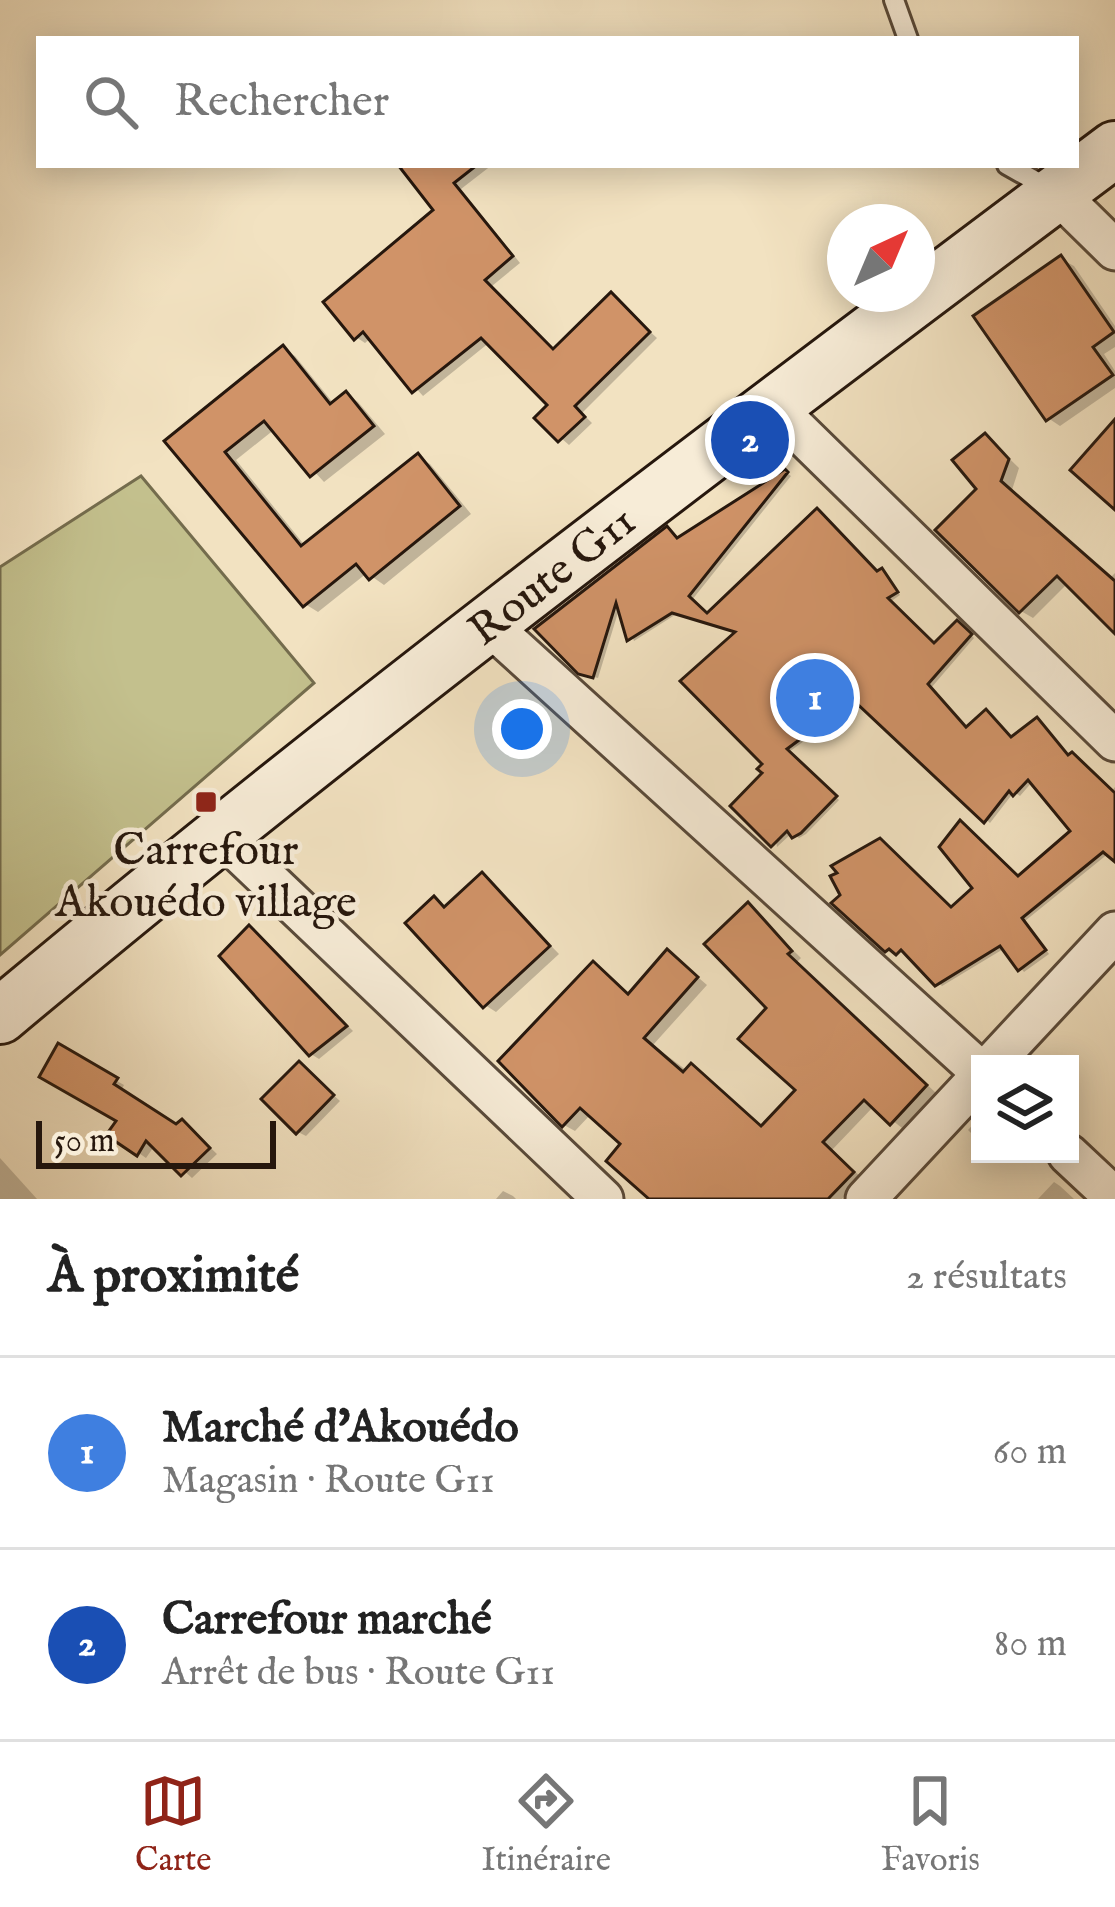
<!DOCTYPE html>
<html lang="fr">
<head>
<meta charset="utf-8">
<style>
	:root { --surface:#fff; --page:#f2f2f2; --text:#222; --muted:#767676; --line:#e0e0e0; --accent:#8f2418 }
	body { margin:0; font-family:"IM FELL English",serif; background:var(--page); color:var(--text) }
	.controls { position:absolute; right:36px; bottom:36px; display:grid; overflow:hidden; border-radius:0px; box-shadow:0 6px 30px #0003 }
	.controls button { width:108px; height:108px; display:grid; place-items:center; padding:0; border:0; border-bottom:3px solid var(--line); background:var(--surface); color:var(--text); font:60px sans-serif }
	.compass { position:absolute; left:827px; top:204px; width:108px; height:108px; border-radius:50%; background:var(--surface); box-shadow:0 6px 30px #0003; rotate:44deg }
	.scale { position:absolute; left:36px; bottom:30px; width:240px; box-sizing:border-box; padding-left:12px; border:6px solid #26170d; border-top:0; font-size:33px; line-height:42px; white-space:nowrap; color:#26170d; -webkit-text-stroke:9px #f7ecd7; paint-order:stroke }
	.you { position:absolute; left:522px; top:729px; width:42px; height:42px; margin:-30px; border:9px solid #fff; border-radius:50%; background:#1a73e8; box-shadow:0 0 0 18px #1a73e833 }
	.badge { display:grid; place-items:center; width:78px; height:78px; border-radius:50%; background:var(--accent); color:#fff; font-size:39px; font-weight:700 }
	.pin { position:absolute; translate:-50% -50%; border:6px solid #fff; box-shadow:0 3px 12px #0006 }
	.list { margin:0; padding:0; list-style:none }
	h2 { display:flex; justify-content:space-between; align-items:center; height:156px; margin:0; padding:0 48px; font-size:51px }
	h2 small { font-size:39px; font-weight:400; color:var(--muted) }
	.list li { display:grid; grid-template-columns:78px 1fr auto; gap:36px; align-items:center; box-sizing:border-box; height:192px; padding:0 48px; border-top:3px solid var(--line) }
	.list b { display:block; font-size:45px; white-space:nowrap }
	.list p { margin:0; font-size:39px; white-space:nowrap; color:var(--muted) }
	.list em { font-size:39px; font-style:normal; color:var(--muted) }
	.icon { flex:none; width:66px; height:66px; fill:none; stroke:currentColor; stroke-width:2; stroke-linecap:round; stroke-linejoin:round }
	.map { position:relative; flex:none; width:1115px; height:1199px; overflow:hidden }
	.search { position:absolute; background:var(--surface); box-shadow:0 6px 30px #0003; left:36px; right:36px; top:36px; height:132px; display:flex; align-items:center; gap:30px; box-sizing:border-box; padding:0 42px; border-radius:0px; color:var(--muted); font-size:45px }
	.sheet { height:540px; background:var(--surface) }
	nav { display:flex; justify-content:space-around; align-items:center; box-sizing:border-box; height:168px; border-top:3px solid var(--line); background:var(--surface); font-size:33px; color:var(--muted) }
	nav a { display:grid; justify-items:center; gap:6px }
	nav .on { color:var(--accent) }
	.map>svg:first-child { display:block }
	.green { fill:#c3c08d; stroke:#746c4d; stroke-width:3 }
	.shadow { fill:#0003 }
	.building { fill:#d09368; stroke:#26170d; stroke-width:3 }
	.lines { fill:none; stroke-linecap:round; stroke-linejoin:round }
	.lane-casing { stroke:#594a3a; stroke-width:24 }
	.street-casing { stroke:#594a3a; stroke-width:45 }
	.secondary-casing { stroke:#26170d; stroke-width:60 }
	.lane { stroke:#f7ecd7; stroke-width:18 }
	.street { stroke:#f7ecd7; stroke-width:39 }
	.secondary { stroke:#f7ecd7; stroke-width:54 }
	.poi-dot { fill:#8f2418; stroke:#f7ecd7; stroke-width:4.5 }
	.labels { text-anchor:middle; stroke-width:9; stroke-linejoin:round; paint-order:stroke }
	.street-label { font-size:45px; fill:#26170d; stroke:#f7ecd7 }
	.poi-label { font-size:45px; fill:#26170d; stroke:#f7ecd7 }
</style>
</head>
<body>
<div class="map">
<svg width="1115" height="1199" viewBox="0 0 1115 1199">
	<rect width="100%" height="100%" fill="#f2e2c1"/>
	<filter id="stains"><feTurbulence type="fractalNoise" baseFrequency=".00167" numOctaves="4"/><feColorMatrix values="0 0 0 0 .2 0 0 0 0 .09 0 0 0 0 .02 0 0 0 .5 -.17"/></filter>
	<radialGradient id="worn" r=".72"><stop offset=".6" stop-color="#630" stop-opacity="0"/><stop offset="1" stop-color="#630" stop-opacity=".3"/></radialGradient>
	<polygon class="green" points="141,476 314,683 0,955 0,567"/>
	<g class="shadow">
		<polygon points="401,165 492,165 461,189 520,263 492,286 555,350 611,296 657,338 582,413 592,423 569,445 538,418 551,405 490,342 423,396 371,338 365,343 356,337 438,210"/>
		<polygon points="1061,259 1074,266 1115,326 1115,347 1104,354 1115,371 1115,388 1060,426 1048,418"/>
		<polygon points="283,349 295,356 334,404 346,394 358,402 385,434 324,482 275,429 236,460 306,547 418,457 430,464 471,514 384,585 367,573 318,612 305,604 169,441"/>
		<polygon points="986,436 1019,468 1012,490 1111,577 1115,573 1115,630 1068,583 1033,618 1021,611 980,490"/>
		<polygon points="785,472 791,476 692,600 709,616 882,571 900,595 890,602 935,646 962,626 974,638 931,688 967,730 1070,758 1112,791 1115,787 1115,858 1109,853 1025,921 1049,954 1024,972 1005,948 942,986 906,951 887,950 843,896 835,868 953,910 1019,879 1074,832 1033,781 1020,796 1014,792 990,823 859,701 789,752 839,800 806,834 799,838 792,833 777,847 740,632 678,613 634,641 620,606 598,678 586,675 538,629"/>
		<polygon points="483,876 559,954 496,1012 485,1005 435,900 446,906"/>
		<polygon points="748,906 801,958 797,962 936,1093 902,1128 874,1106 832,1150 862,1178 842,1199 646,1199 650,1195 625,1143 591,1114 575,1131 564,1125 502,1061 604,971 630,996 678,960 707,985 653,1045 763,1128 799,1089 770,1008"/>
		<polygon points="250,929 353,1031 319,1059 311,1054"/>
		<polygon points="59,1048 124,1085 121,1091 177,1128 190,1128 217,1154 192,1178 155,1145 146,1158 111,1134 120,1120"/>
		<polygon points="300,1065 340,1101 306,1136 298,1132"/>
		<polygon points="980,1117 980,1142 968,1130"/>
		<polygon points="993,1154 1013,1154 1004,1163"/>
		<polygon points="0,1158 37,1199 0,1199"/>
		<polygon points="1054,1182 1060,1186 1074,1199 1038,1199"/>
		<polygon points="503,1191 513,1196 516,1199 496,1199"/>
	</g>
	<g class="building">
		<polygon points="398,165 477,165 454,183 513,256 485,280 553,349 611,292 650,332 575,406 585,417 558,442 534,418 547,405 481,338 412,393 363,332 354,340 323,302 433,210"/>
		<polygon points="1061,255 1114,332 1093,347 1113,375 1046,421 973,316"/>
		<polygon points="283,345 330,404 346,391 374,426 310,477 264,421 225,452 301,546 418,453 460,506 369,580 356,564 303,607 164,441"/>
		<polygon points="1115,419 1115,510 1070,470"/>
		<polygon points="985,433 1009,459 1001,481 1115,581 1115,634 1057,576 1019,613 935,530 976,489 952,460"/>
		<polygon points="785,469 788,472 689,596 707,613 817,508 877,571 882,568 898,592 888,598 934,643 957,620 972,634 928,684 966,727 986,709 1011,737 1037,717 1068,755 1072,752 1115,793 1115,862 1103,852 1022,918 1046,950 1018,971 1000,946 935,986 901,950 896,955 889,949 885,952 831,903 840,895 830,876 837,873 831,866 880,838 951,907 972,888 939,847 960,820 1018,876 1070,831 1028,780 1013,796 1009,791 984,823 853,700 787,749 837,796 801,833 792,838 787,831 771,847 730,806 762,773 757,769 762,764 680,681 735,632 672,613 627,641 616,603 593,678 578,674 534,629 667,526 677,538"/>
		<polygon points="482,872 550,946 483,1008 405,923 434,896 444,907"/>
		<polygon points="748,902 792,951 788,954 927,1085 890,1125 864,1100 823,1142 854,1172 828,1199 649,1199 606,1161 620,1144 580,1108 562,1127 498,1061 593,961 628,994 667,949 698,977 644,1038 683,1072 691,1063 761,1126 795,1090 738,1039 766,1008 704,944"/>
		<polygon points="249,925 347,1026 309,1056 219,956"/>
		<polygon points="58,1043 118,1078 114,1084 176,1124 182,1119 210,1148 181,1176 146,1141 137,1156 106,1135 116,1121 39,1077"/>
		<polygon points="299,1061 334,1095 296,1134 261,1099"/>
	</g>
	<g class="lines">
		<defs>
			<g id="lane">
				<polyline points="894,0 908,39"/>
				<polyline points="1007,165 1050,189"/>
			</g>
			<g id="street">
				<polyline points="1057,193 1115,250"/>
				<polyline points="771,404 1115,741"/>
				<polyline points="487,623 980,1071"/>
				<polyline points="219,833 603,1199"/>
				<polyline points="992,1064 1115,932"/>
				<polyline points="1068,1154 1115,1198"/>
				<polyline points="866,1199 980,1077"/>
			</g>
			<path id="secondary" d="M0,1016C361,713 738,432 1115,149"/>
		</defs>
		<use href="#lane" class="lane-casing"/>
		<use href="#street" class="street-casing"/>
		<use href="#secondary" class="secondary-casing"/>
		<use href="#lane" class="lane"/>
		<use href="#street" class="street"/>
		<use href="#secondary" class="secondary"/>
	</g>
	<rect class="poi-dot" x="194" y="790" width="24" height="24" rx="6"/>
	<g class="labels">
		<g class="street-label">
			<text transform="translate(551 574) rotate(-38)" y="16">Route G11</text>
		</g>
		<g class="poi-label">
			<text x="206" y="864">Carrefour<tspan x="206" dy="52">Akouédo village</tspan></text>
		</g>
	</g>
	<rect width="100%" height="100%" filter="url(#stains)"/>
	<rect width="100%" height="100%" fill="url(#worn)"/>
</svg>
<div class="controls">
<button><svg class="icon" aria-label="layers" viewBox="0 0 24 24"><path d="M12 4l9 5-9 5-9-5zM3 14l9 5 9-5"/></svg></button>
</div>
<svg class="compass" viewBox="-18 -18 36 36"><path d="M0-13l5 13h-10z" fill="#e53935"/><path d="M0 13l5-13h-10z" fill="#767676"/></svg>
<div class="scale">50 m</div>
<div class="you"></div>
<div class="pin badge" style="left:815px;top:698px;background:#3f7fe0">1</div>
<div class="pin badge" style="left:750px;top:440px;background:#1a4fb4">2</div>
<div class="search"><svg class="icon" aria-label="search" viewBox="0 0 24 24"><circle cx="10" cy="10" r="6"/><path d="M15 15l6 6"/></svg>Rechercher</div>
</div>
<section class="sheet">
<h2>À proximité<small>2 résultats</small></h2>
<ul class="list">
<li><span class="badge" style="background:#3f7fe0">1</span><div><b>Marché d'Akouédo</b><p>Magasin · Route G11</p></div><em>60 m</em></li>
<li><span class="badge" style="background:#1a4fb4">2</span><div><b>Carrefour marché</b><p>Arrêt de bus · Route G11</p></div><em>80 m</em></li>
</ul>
</section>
<nav>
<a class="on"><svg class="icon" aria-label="map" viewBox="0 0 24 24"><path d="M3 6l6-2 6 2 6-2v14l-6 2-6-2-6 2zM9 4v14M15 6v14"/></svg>Carte</a>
<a><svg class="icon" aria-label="directions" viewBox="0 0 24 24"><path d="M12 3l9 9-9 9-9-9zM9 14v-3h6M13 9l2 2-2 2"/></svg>Itinéraire</a>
<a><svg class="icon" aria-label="saved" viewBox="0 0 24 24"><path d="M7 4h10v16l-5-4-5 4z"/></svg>Favoris</a>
</nav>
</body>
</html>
